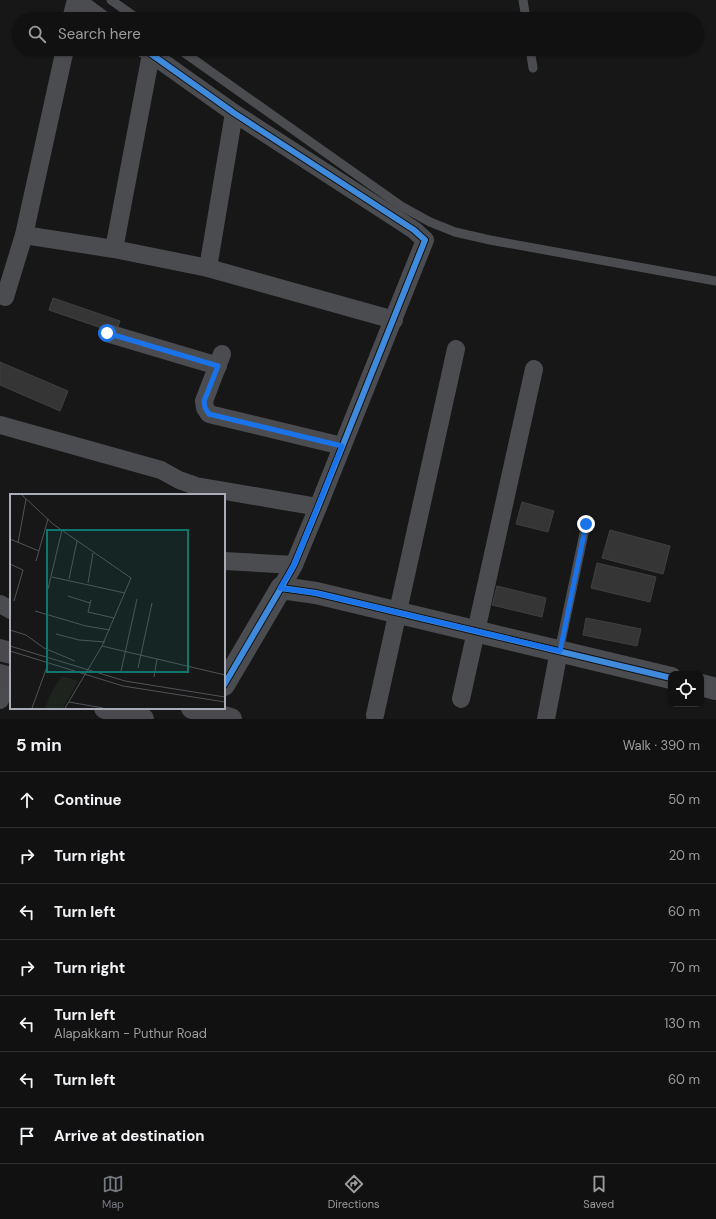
<!DOCTYPE html>
<html lang="en">
<head>
<meta charset="utf-8">
<style>
	:root { --surface:#111; --page:#1a1a1a; --text:#f1f3f6; --muted:#9c9d9f; --line:#303131; --accent:#757880 }
	body { margin:0; font-family:"DM Sans",sans-serif; background:var(--page); color:var(--text) }
	.controls { position:absolute; right:12px; bottom:12px; display:grid; overflow:hidden; border-radius:8px; box-shadow:0 1px 3px #0004 }
	.controls button { width:36px; height:36px; display:grid; place-items:center; padding:0; border:0; border-bottom:1px solid var(--line); background:var(--surface); color:var(--text); font:20px sans-serif }
	.stop { position:absolute; width:12px; height:12px; margin:-9px; border:3px solid #1a73e8; border-radius:50%; background:#fff }
	.stop.end { background:#1a73e8; border-color:#fff; box-shadow:0 1px 4px #0008 }
	.list { margin:0; padding:0; list-style:none }
	h2 { display:flex; justify-content:space-between; align-items:center; height:52px; margin:0; padding:0 16px; font-size:17px }
	h2 small { font-size:13px; font-weight:400; color:var(--muted) }
	.list li { display:grid; grid-template-columns:26px 1fr auto; gap:12px; align-items:center; box-sizing:border-box; height:56px; padding:0 16px; border-top:1px solid var(--line) }
	.list b { display:block; font-size:15px; white-space:nowrap }
	.list p { margin:0; font-size:13px; white-space:nowrap; color:var(--muted) }
	.list em { font-size:13px; font-style:normal; color:var(--muted) }
	.icon { flex:none; width:22px; height:22px; fill:none; stroke:currentColor; stroke-width:2; stroke-linecap:round; stroke-linejoin:round }
	.map { position:relative; flex:none; width:716px; height:719px; overflow:hidden }
	.search { position:absolute; background:var(--surface); box-shadow:0 1px 3px #0004; left:12px; right:12px; top:12px; height:44px; display:flex; align-items:center; gap:10px; box-sizing:border-box; padding:0 14px; border-radius:22px; color:var(--muted); font-size:15px }
	.sheet { height:444px; background:var(--surface) }
	nav { display:flex; justify-content:space-around; align-items:center; box-sizing:border-box; height:56px; border-top:1px solid var(--line); background:var(--surface); font-size:11px; color:var(--muted) }
	nav a { display:grid; justify-items:center; gap:2px }
	nav .on { color:var(--accent) }
	.map>svg:first-child { display:block }
	.building { fill:#353536; stroke:#3f4043 }
	.lines { fill:none; stroke-linecap:round; stroke-linejoin:round }
	.service { stroke:#4b4c50; stroke-width:9 }
	.minor { stroke:#4b4c50; stroke-width:18 }
	.tertiary { stroke:#4b4c50; stroke-width:22 }
	.secondary { stroke:#4a4a4e; stroke-width:22 }
	.cycleway-casing { stroke:#111113; stroke-width:8 }
	.cycleway { stroke:#408adc; stroke-width:6 }
	.route { stroke:#1a73e8; stroke-width:5 }
	.inset-road { fill:none; stroke:#515357; stroke-width:1 }
	.view { fill:#0f766e; fill-opacity:0.15; stroke:#0f766e; stroke-width:2 }
	.inset-edge { fill:none; stroke:#a8adb8; stroke-width:2 }
</style>
</head>
<body>
<div class="map">
<svg width="716" height="719" viewBox="0 0 716 719">
	<rect width="100%" height="100%" fill="#171717"/>
	<g class="building">
		<polygon points="53,298 120,321 116,333 49,310"/>
		<polygon points="0,362 68,391 60,411 0,385"/>
		<polygon points="522,502 554,511 548,532 516,524"/>
		<polygon points="610,530 670,546 663,574 602,558"/>
		<polygon points="597,563 656,577 650,602 591,588"/>
		<polygon points="497,586 546,598 542,617 492,605"/>
		<polygon points="586,618 641,629 637,646 583,635"/>
	</g>
	<g class="lines">
		<g class="service">
			<polyline points="111,0 138,19"/>
			<polyline points="523,0 526,19"/>
			<polyline points="179,49 401,206 430,222 455,232 490,240 716,281"/>
			<polyline points="530,49 533,68"/>
			<polyline points="559,651 586,524"/>
		</g>
		<g class="minor">
			<polyline points="76,0 102,19"/>
			<polyline points="71,19 76,0"/>
			<polyline points="144,49 234,113 414,230 425,240 318,507 294,565 281,588"/>
			<polyline points="24,235 114,249 208,268 394,320"/>
			<polyline points="114,249 151,54"/>
			<polyline points="208,268 234,113"/>
			<polyline points="5,297 24,235 65,49"/>
			<polyline points="107,333 218,366"/>
			<polyline points="222,354 204,401 205,408 209,414 342,446"/>
			<polyline points="0,425 161,470 179,480 196,486 318,507"/>
			<polyline points="224,561 294,565"/>
			<polyline points="0,604 11,610"/>
			<polyline points="461,699 534,369"/>
			<polyline points="0,700 8,677"/>
			<polyline points="375,715 456,349"/>
			<polyline points="546,719 559,651"/>
		</g>
		<g class="tertiary">
			<polyline points="224,685 281,588 316,593 671,678"/>
			<polyline points="701,685 716,689"/>
		</g>
		<g class="secondary">
			<polyline points="0,650 11,653"/>
			<polyline points="0,675 11,678"/>
			<polyline points="105,708 143,719"/>
			<polyline points="192,708 231,719"/>
		</g>
		<defs>
			<g id="cycleway">
				<polyline points="144,49 234,113 414,230 425,240 318,507 294,565 281,588"/>
				<polyline points="224,685 281,588 316,593 671,678"/>
			</g>
		</defs>
		<use href="#cycleway" class="cycleway-casing"/>
		<use href="#cycleway" class="cycleway"/>
	</g>
	<g class="lines">
		<polyline class="route" points="107,333 218,366 204,401 205,408 209,414 342,446 294,565 280,588 316,593 560,651 586,524"/>
	</g>
	<g transform="translate(10 494)">
		<rect width="215" height="215" fill="#171717"/>
		<path d="M52,182L68,187L53,214H35L42,197Z" fill="#1d241e"/>
		<path class="inset-road" d="M12,1L43,30L121,84L92,152M0,45L29,57M8,49L16,5M26,67L38,25M0,70L13,76L4,107M42,83L115,99M59,85L67,47M78,89L83,59M38,95L52,36M58,102L80,109M81,106L78,118L104,124M25,117L76,132L100,136M0,136L16,141L34,154L65,167M46,140L69,146L95,148M0,152L115,187L215,203M0,157L113,192L215,208M128,174L142,109M111,177L127,105M144,183L147,165M59,208L93,214M22,214L38,170M55,214L92,152L215,181"/>
		<path class="view" d="M37,36H178V178H37Z"/>
		<rect width="215" height="215" class="inset-edge"/>
	</g>
</svg>
<div class="controls">
<button><svg class="icon" aria-label="locate" viewBox="0 0 24 24"><circle cx="12" cy="12" r="6"/><path d="M12 2v4M12 18v4M2 12h4M18 12h4"/></svg></button>
</div>
<div class="stop" style="left:107px;top:333px"></div>
<div class="stop end" style="left:586px;top:524px"></div>
<div class="search"><svg class="icon" aria-label="search" viewBox="0 0 24 24"><circle cx="10" cy="10" r="6"/><path d="M15 15l6 6"/></svg>Search here</div>
</div>
<section class="sheet">
<h2>5 min<small>Walk · 390 m</small></h2>
<ul class="list">
<li><svg class="icon" aria-label="ahead" viewBox="0 0 24 24"><path d="M12 20V5M6 11l6-6 6 6"/></svg><div><b>Continue</b></div><em>50 m</em></li>
<li><svg class="icon" aria-label="right" viewBox="0 0 24 24"><path d="M7 20v-9h11M14 6l5 5-5 5"/></svg><div><b>Turn right</b></div><em>20 m</em></li>
<li><svg class="icon" aria-label="left" viewBox="0 0 24 24"><path d="M17 20v-9H6M10 6l-5 5 5 5"/></svg><div><b>Turn left</b></div><em>60 m</em></li>
<li><svg class="icon" aria-label="right" viewBox="0 0 24 24"><path d="M7 20v-9h11M14 6l5 5-5 5"/></svg><div><b>Turn right</b></div><em>70 m</em></li>
<li><svg class="icon" aria-label="left" viewBox="0 0 24 24"><path d="M17 20v-9H6M10 6l-5 5 5 5"/></svg><div><b>Turn left</b><p>Alapakkam - Puthur Road</p></div><em>130 m</em></li>
<li><svg class="icon" aria-label="left" viewBox="0 0 24 24"><path d="M17 20v-9H6M10 6l-5 5 5 5"/></svg><div><b>Turn left</b></div><em>60 m</em></li>
<li><svg class="icon" aria-label="arrive" viewBox="0 0 24 24"><path d="M6 21V4h12l-3 4 3 4H6"/></svg><div><b>Arrive at destination</b></div></li>
</ul>
</section>
<nav>
<a class="on"><svg class="icon" aria-label="map" viewBox="0 0 24 24"><path d="M3 6l6-2 6 2 6-2v14l-6 2-6-2-6 2zM9 4v14M15 6v14"/></svg>Map</a>
<a><svg class="icon" aria-label="directions" viewBox="0 0 24 24"><path d="M12 3l9 9-9 9-9-9zM9 14v-3h6M13 9l2 2-2 2"/></svg>Directions</a>
<a><svg class="icon" aria-label="saved" viewBox="0 0 24 24"><path d="M7 4h10v16l-5-4-5 4z"/></svg>Saved</a>
</nav>
</body>
</html>
